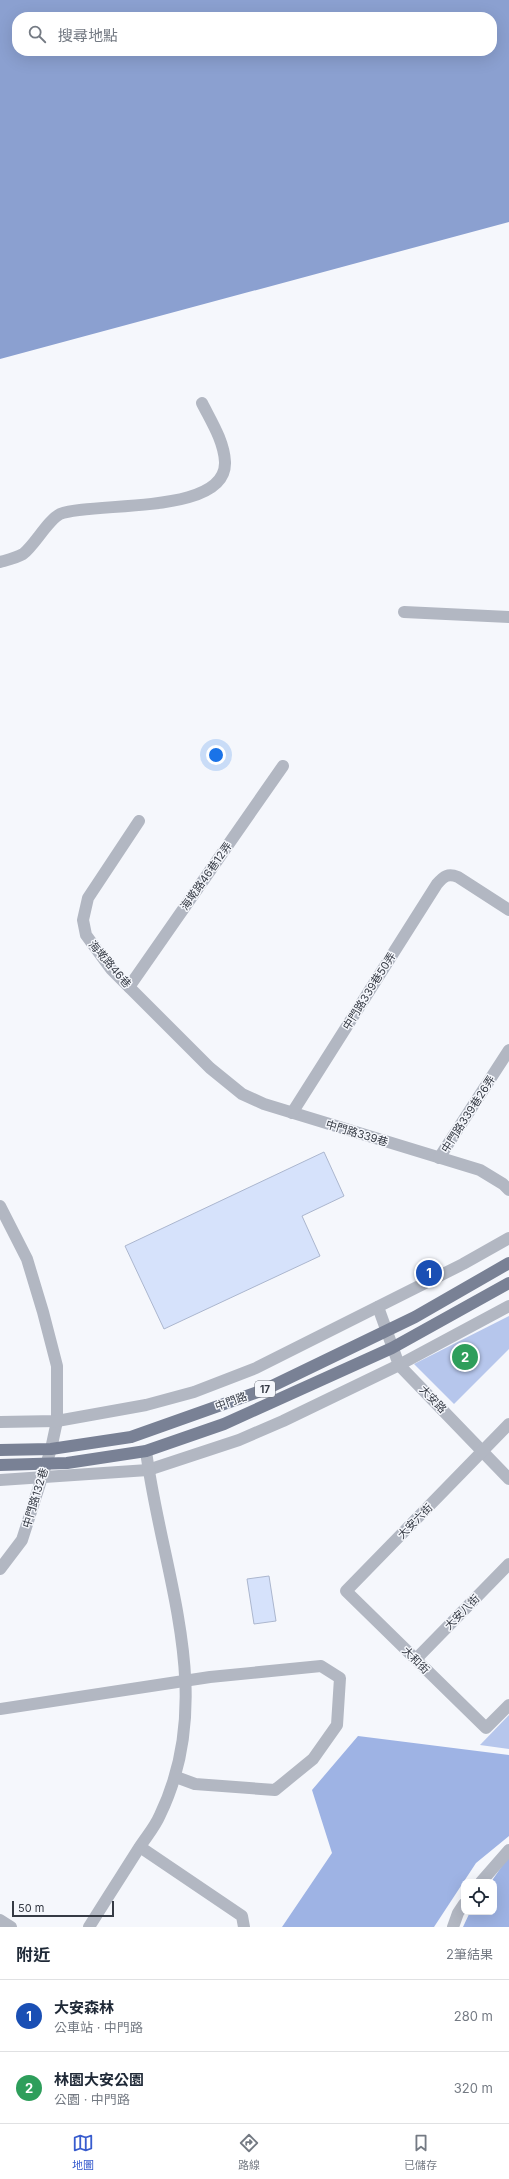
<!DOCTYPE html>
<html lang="zh-TW">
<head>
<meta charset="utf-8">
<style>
	:root { --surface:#fff; --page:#f2f2f3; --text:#1f2937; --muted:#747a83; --line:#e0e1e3; --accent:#385cce }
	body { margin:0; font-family:Inter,"Noto Sans TC",sans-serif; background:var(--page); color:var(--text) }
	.controls { position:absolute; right:12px; bottom:12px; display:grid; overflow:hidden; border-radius:8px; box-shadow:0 4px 16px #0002 }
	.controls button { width:36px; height:36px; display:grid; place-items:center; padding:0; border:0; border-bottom:1px solid var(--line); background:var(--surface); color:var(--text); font:20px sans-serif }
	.scale { position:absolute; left:12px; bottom:10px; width:102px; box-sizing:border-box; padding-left:4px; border:2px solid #353a44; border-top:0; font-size:11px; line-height:14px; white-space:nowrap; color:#353a44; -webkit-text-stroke:3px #f5f7fc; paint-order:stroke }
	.you { position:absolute; left:216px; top:755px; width:14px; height:14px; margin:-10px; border:3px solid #fff; border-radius:50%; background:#1a73e8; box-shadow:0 0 0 6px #1a73e833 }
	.badge { display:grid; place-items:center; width:26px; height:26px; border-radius:50%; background:var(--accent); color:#fff; font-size:13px; font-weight:700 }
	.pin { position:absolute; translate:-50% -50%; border:2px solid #fff; box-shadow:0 1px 4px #0006 }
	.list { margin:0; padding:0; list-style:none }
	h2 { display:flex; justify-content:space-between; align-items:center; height:52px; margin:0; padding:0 16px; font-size:17px }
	h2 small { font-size:13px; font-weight:400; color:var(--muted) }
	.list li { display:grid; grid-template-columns:26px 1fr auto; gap:12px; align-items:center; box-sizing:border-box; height:72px; padding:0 16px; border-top:1px solid var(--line) }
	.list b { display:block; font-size:15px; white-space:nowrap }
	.list p { margin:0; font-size:13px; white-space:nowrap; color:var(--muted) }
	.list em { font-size:13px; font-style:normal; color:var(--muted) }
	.icon { flex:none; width:22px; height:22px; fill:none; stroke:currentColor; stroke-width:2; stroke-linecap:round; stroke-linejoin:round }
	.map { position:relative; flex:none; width:509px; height:1927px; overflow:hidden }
	.search { position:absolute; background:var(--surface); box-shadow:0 4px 16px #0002; left:12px; right:12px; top:12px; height:44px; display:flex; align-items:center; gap:10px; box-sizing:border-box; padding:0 14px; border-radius:16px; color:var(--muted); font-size:15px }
	.sheet { height:196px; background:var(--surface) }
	nav { display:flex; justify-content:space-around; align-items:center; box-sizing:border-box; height:56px; border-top:1px solid var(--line); background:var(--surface); font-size:11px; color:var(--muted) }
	nav a { display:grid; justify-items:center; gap:2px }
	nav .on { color:var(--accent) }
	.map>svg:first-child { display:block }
	.green { fill:#b6c6ec }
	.forest { fill:#9eb3e4 }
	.water { fill:#8ba0d0; fill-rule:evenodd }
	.building { fill:#d6e2fb; stroke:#abb6ce }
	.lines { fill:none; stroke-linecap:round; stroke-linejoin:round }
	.minor { stroke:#b2b7c2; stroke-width:12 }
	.major { stroke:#798195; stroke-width:12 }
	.labels { text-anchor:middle; stroke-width:3; stroke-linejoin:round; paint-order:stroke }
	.shield { fill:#f5f7fc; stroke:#6f737b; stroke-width:1 }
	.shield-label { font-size:10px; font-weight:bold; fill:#353a44 }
	.street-label { font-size:11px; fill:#353a44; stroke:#f5f7fc }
</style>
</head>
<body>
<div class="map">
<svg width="509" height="1927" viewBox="0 0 509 1927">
	<rect width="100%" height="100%" fill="#f5f7fc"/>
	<g class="green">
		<polygon points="509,1316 509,1349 454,1404 414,1364"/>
		<polygon points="509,1715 509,1749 480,1745"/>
	</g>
	<g class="forest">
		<polygon points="358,1736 509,1755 509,1836 476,1863 434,1927 282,1927 332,1853 312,1790"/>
		<polygon points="509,1856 509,1927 463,1927 470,1912 494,1912 494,1882 491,1882"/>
	</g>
	<path class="water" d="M0,0H509V222L0,359ZM17,17H492V51H17Z"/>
	<g class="building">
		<polygon points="324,1152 344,1196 302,1216 320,1256 164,1329 125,1246"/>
		<polygon points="269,1576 276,1621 254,1624 247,1579"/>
	</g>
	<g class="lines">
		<g class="minor">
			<path d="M0,562C7,560 16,558 23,554C34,546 48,520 60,514C94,501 227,516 225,462C224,441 211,421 202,403"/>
			<polyline points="404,612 509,617"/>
			<polyline points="139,821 88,898 83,920 86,935 111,969 210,1068 242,1094 264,1104 480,1170 503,1184 509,1190"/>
			<polyline points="129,987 283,766"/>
			<path d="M292,1113L437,884C444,876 448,873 458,877L509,910"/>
			<polyline points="439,1158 509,1050"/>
			<polyline points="0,1206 27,1259 43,1312 57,1366 57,1421 51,1449 22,1540 0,1569"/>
			<polyline points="378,1307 399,1365 509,1479"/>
			<polyline points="0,1422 57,1421 146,1405 194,1392 256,1368 463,1264 509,1238"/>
			<polyline points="509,1424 346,1591 486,1728 509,1705"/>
			<polyline points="0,1480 148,1470 239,1440 283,1421 399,1365 509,1306"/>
			<polyline points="416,1659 509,1564"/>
			<polyline points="0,1709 210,1677 321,1666 340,1678 337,1725 313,1759 275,1790 195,1784 176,1777"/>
			<polyline points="140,1847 242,1916 244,1927"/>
			<polyline points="481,1882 509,1850"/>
			<polyline points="0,1920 11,1927"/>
			<path d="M89,1927C105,1901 122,1875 139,1848C146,1837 155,1827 160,1815C218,1695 162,1574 146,1451"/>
			<polyline points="453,1927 458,1913 464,1904"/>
		</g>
		<g class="major">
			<polyline points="0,1450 51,1449 131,1437 266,1389 415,1317 509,1263"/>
			<polyline points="0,1465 67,1463 146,1451 224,1424 392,1348 509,1283"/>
		</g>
	</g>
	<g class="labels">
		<rect class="shield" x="255" y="1381" width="20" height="16" rx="3"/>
		<g class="shield-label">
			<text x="265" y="1393">17</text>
		</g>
		<g class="street-label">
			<text transform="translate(206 876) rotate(-55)" y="4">海墘路46巷12弄</text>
			<text transform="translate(110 964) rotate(49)" y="4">海墘路46巷</text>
			<text transform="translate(369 991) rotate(-58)" y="4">中門路339巷50弄</text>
			<text transform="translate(468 1114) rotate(-57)" y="4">中門路339巷26弄</text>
			<text transform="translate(357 1133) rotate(17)" y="4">中門路339巷</text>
			<text transform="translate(433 1399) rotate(46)" y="4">大安路</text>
			<text transform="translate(231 1401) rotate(-20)" y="4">中門路</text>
			<text transform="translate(35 1498) rotate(-73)" y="4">中門路132巷</text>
			<text transform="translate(415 1521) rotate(-45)" y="4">大安六街</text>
			<text transform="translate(462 1612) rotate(-45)" y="4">大安八街</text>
			<text transform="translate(416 1660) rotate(45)" y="4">大和街</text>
		</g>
	</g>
</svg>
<div class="controls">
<button><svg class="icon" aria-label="locate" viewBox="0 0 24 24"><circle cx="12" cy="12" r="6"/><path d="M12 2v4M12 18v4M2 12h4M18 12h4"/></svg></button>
</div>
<div class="scale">50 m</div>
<div class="you"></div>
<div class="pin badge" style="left:429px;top:1273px;background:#1a4fb4">1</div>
<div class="pin badge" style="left:465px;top:1357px;background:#2e9e5b">2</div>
<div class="search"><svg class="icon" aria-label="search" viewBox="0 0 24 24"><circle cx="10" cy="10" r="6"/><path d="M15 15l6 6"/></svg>搜尋地點</div>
</div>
<section class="sheet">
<h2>附近<small>2筆結果</small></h2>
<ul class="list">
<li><span class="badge" style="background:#1a4fb4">1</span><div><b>大安森林</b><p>公車站 · 中門路</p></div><em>280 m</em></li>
<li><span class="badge" style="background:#2e9e5b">2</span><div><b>林園大安公園</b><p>公園 · 中門路</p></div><em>320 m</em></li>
</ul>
</section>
<nav>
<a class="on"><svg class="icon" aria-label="map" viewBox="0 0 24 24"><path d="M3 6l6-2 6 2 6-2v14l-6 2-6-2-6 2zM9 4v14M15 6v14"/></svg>地圖</a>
<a><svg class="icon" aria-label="directions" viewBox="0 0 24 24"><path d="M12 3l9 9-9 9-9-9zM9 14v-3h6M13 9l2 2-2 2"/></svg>路線</a>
<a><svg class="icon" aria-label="saved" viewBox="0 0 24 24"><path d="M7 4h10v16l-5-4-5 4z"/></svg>已儲存</a>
</nav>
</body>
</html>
